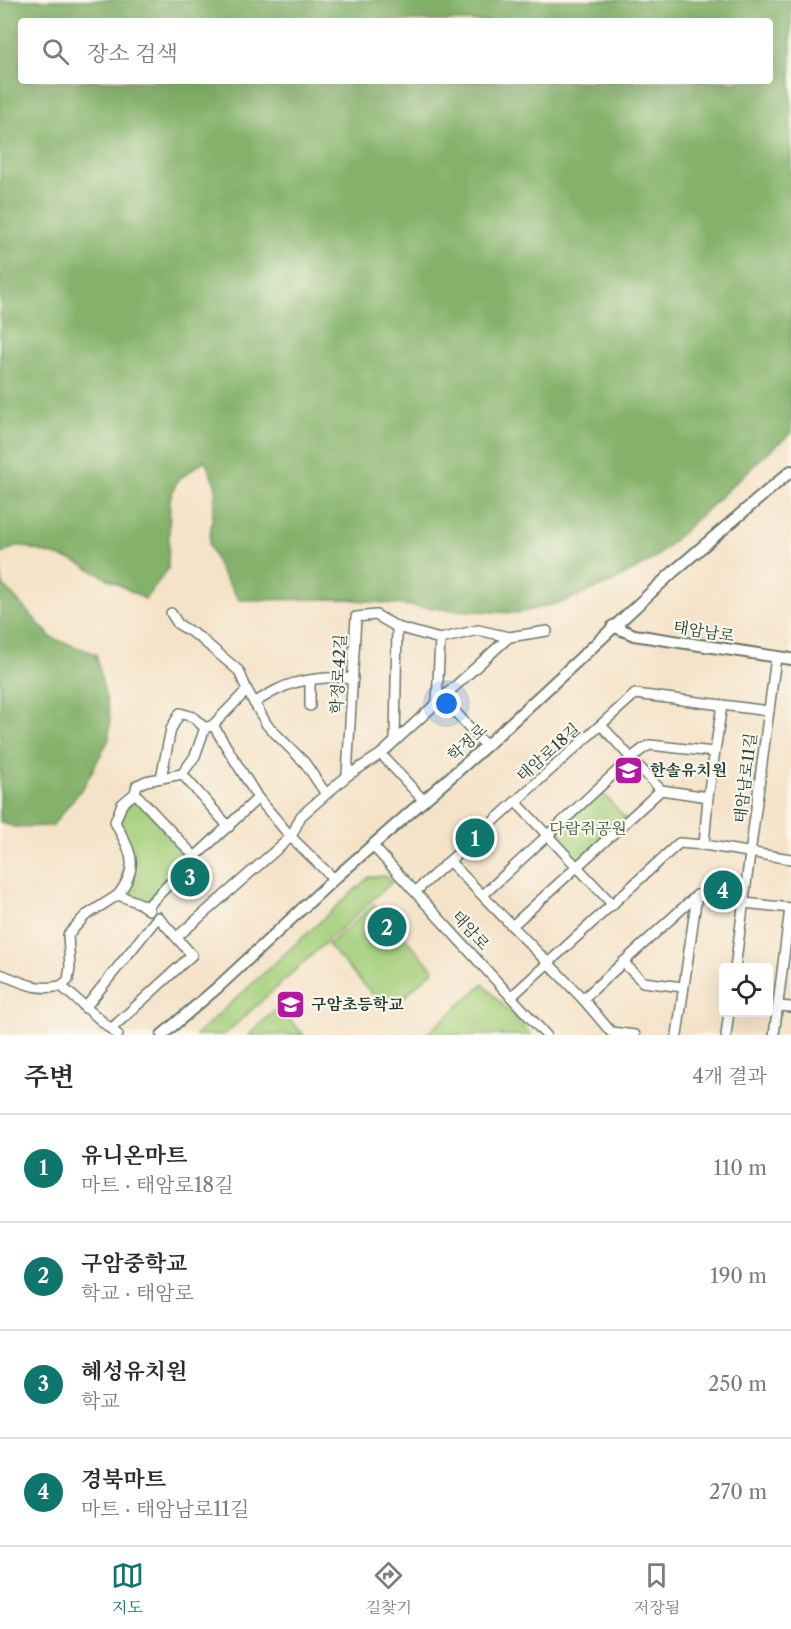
<!DOCTYPE html>
<html lang="ko">
<head>
<meta charset="utf-8">
<style>
	:root { --surface:#fff; --page:#f7f7f7; --text:#2b2b33; --muted:#7c7c81; --line:#e1e1e2; --accent:#0f766e }
	body { margin:0; font-family:"Libre Caslon Text","Noto Serif KR",serif; background:var(--page); color:var(--text) }
	.controls { position:absolute; right:18px; bottom:18px; display:grid; overflow:hidden; border-radius:6px; box-shadow:0 6px 24px #0002 }
	.controls button { width:54px; height:54px; display:grid; place-items:center; padding:0; border:0; border-bottom:2px solid var(--line); background:var(--surface); color:var(--text); font:30px sans-serif }
	.you { position:absolute; left:447px; top:704px; width:21px; height:21px; margin:-15px; border:4px solid #fff; border-radius:50%; background:#1a73e8; box-shadow:0 0 0 9px #1a73e833 }
	.badge { display:grid; place-items:center; width:39px; height:39px; border-radius:50%; background:var(--accent); color:#fff; font-size:20px; font-weight:700 }
	.pin { position:absolute; translate:-50% -50%; border:3px solid #fff; box-shadow:0 2px 6px #0006 }
	.list { margin:0; padding:0; list-style:none }
	h2 { display:flex; justify-content:space-between; align-items:center; height:78px; margin:0; padding:0 24px; font-size:26px }
	h2 small { font-size:20px; font-weight:400; color:var(--muted) }
	.list li { display:grid; grid-template-columns:39px 1fr auto; gap:18px; align-items:center; box-sizing:border-box; height:108px; padding:0 24px; border-top:2px solid var(--line) }
	.list b { display:block; font-size:22px; white-space:nowrap }
	.list p { margin:0; font-size:20px; white-space:nowrap; color:var(--muted) }
	.list em { font-size:20px; font-style:normal; color:var(--muted) }
	.icon { flex:none; width:33px; height:33px; fill:none; stroke:currentColor; stroke-width:2; stroke-linecap:round; stroke-linejoin:round }
	.map { position:relative; flex:none; width:791px; height:1035px; overflow:hidden }
	.search { position:absolute; background:var(--surface); box-shadow:0 6px 24px #0002; left:18px; right:18px; top:18px; height:66px; display:flex; align-items:center; gap:15px; box-sizing:border-box; padding:0 21px; border-radius:6px; color:var(--muted); font-size:22px }
	.sheet { height:510px; background:var(--surface) }
	nav { display:flex; justify-content:space-around; align-items:center; box-sizing:border-box; height:84px; border-top:2px solid var(--line); background:var(--surface); font-size:16px; color:var(--muted) }
	nav a { display:grid; justify-items:center; gap:3px }
	nav .on { color:var(--accent) }
	.map>svg:first-child { display:block }
	.green { fill:#a5cf7b; stroke:#628658; stroke-width:1.5 }
	.forest { fill:#84b26b; stroke:#527850; stroke-width:1.5; fill-rule:evenodd }
	.lines { fill:none; stroke-linecap:round; stroke-linejoin:round }
	.minor-casing { stroke:#6a7768; stroke-width:12 }
	.major-casing { stroke:#6a7768; stroke-width:14 }
	.minor { stroke:#fff; stroke-width:9 }
	.major { stroke:#fff; stroke-width:10 }
	.labels { text-anchor:middle; stroke-width:4.5; stroke-linejoin:round; paint-order:stroke }
	.street-label { font-size:16px; fill:#1f3d34; stroke:#fbf7ec }
	.poi-label { font-size:16px; font-weight:bold; fill:#1f3d34; stroke:#fbf7ec; text-anchor:start }
	.park-label { font-size:16px; fill:#3a5a42; stroke:#fbf7ec }
</style>
</head>
<body>
<div class="map">
<svg width="791" height="1035" viewBox="0 0 791 1035">
	<rect width="100%" height="100%" fill="#fbf7ec"/>
	<filter id="ink" filterUnits="userSpaceOnUse"><feTurbulence type="fractalNoise" baseFrequency=".0167" numOctaves="2"/><feDisplacementMap in="SourceGraphic" scale="12" xChannelSelector="R" yChannelSelector="G"/><feConvolveMatrix kernelMatrix="1 2 1 2 8 2 1 2 1" color-interpolation-filters="sRGB"/></filter>
	<filter id="wash" filterUnits="userSpaceOnUse"><feTurbulence type="fractalNoise" baseFrequency=".008" numOctaves="4" result="noise"/><feDisplacementMap in="SourceGraphic" scale="24" xChannelSelector="R" yChannelSelector="G"/><feGaussianBlur stdDeviation="1.35" result="paint"/><feColorMatrix in="noise" values="0 0 0 0 0 0 0 0 0 0 0 0 0 0 0 0 0 1.4 0 .05"/><feComposite in="paint" operator="in"/></filter>
	<g filter="url(#wash)">
		<rect width="100%" height="100%" fill="#f5e3c9"/>
		<g class="green">
			<polygon points="600,790 626,819 578,862 552,836"/>
			<polygon points="134,797 192,857 146,903 121,893 130,872 117,822 126,807"/>
			<polygon points="386,876 392,882 224,1035 196,1035 369,877"/>
			<polygon points="374,904 434,970 403,998 376,998 328,945"/>
			<polygon points="483,984 531,1035 426,1035"/>
			<polygon points="278,1007 304,1035 249,1035"/>
		</g>
		<g class="forest">
			<path d="M0,0H791V433L763,457L654,559L614,581L563,602L518,613L450,610L347,599L239,600L220,570L209,545L216,487L205,460L177,481L170,499L168,569L145,599L75,561L18,545L0,555ZM21,21H770V81H21Z"/>
			<polygon points="0,566 3,585 52,638 96,654 110,716 109,739 84,786 52,826 14,827 0,822"/>
		</g>
	</g>
	<g filter="url(#ink)">
		<g class="lines">
			<defs>
				<g id="minor">
					<polyline points="171,613 178,624 199,637 239,671 247,690"/>
					<polyline points="442,697 486,746"/>
					<polyline points="437,702 440,639"/>
					<path d="M254,703C262,698 270,693 279,689C297,679 332,676 353,679"/>
					<polyline points="310,706 310,680"/>
					<polyline points="213,725 247,690 267,725 305,763 326,794"/>
					<polyline points="395,740 397,627"/>
					<polyline points="381,754 424,801"/>
					<polyline points="182,774 146,781 137,785 135,793 195,857"/>
					<polyline points="347,776 356,617 376,615 397,627 440,639 478,630 509,637 547,631"/>
					<polyline points="161,778 171,729 180,713 193,717 205,728"/>
					<polyline points="661,790 631,758 644,748 650,745 714,752"/>
					<polyline points="516,802 613,905"/>
					<polyline points="229,827 182,774 195,756 205,728 213,725 258,798"/>
					<polyline points="704,845 708,797 722,705"/>
					<polyline points="373,846 546,1035"/>
					<polyline points="450,862 583,999 611,1032 635,1035"/>
					<polyline points="334,879 291,837 301,816 347,776 381,754 509,637"/>
					<polyline points="416,891 635,694 769,711"/>
					<path d="M118,895C141,864 130,852 115,822L122,804L135,793"/>
					<polyline points="483,895 631,758 601,725"/>
					<polyline points="146,908 195,857 258,798 291,837 177,937"/>
					<polyline points="512,926 661,790 708,797"/>
					<polyline points="623,962 643,982 683,987"/>
					<polyline points="735,968 776,657"/>
					<path d="M0,974C24,983 35,991 61,986L118,1035"/>
					<polyline points="61,986 68,980 70,967 68,935 85,916 118,895 139,903 149,910"/>
					<polyline points="511,997 679,843 704,845 791,859"/>
					<polyline points="583,999 697,895"/>
					<polyline points="778,1006 791,1007"/>
					<polyline points="85,1008 158,917 192,955 111,1029"/>
					<polyline points="677,1035 697,895 744,903 791,908"/>
					<polyline points="726,1035 729,1012"/>
					<polyline points="774,1035 790,908"/>
				</g>
				<g id="major">
					<polyline points="613,626 634,635 791,659"/>
					<polyline points="162,1035 218,987 334,879 486,746 673,572 791,471"/>
				</g>
			</defs>
			<use href="#minor" class="minor-casing"/>
			<use href="#major" class="major-casing"/>
			<use href="#minor" class="minor"/>
			<use href="#major" class="major"/>
		</g>
	</g>
	<defs>
		<symbol id="school-square" viewBox="-11 -11 22 22"><rect x="-9" y="-9" width="18" height="18" rx="4" fill="#b5179e" stroke="#fbf7ec"/><path d="M0-5L7-2L0 1L-7-2ZM-4 1L0 2.5L4 1V4Q0 6-4 4Z" fill="#fff"/></symbol>
	</defs>
	<g fill-rule="evenodd">
		<use href="#school-square" x="612" y="754" width="33" height="33"/>
		<use href="#school-square" x="274" y="988" width="33" height="33"/>
	</g>
	<g class="labels">
		<g class="street-label">
			<text transform="translate(704 631) rotate(9)" y="6">태암남로</text>
			<text transform="translate(338 674) rotate(-87)" y="6">학정로42길</text>
			<text transform="translate(467 742) rotate(-42)" y="6">학정로</text>
			<text transform="translate(548 752) rotate(-42)" y="6">태암로18길</text>
			<text transform="translate(745 778) rotate(-83)" y="6">태암남로11길</text>
			<text transform="translate(471 930) rotate(48)" y="6">태암로</text>
		</g>
		<g class="poi-label">
			<text x="650" y="776">한솔유치원</text>
			<text x="311" y="1010">구암초등학교</text>
		</g>
		<g class="park-label">
			<text x="588" y="834">다람쥐공원</text>
		</g>
	</g>
</svg>
<div class="controls">
<button><svg class="icon" aria-label="locate" viewBox="0 0 24 24"><circle cx="12" cy="12" r="6"/><path d="M12 2v4M12 18v4M2 12h4M18 12h4"/></svg></button>
</div>
<div class="you"></div>
<div class="pin badge" style="left:475px;top:838px">1</div>
<div class="pin badge" style="left:387px;top:927px">2</div>
<div class="pin badge" style="left:190px;top:877px">3</div>
<div class="pin badge" style="left:723px;top:890px">4</div>
<div class="search"><svg class="icon" aria-label="search" viewBox="0 0 24 24"><circle cx="10" cy="10" r="6"/><path d="M15 15l6 6"/></svg>장소 검색</div>
</div>
<section class="sheet">
<h2>주변<small>4개 결과</small></h2>
<ul class="list">
<li><span class="badge">1</span><div><b>유니온마트</b><p>마트 · 태암로18길</p></div><em>110 m</em></li>
<li><span class="badge">2</span><div><b>구암중학교</b><p>학교 · 태암로</p></div><em>190 m</em></li>
<li><span class="badge">3</span><div><b>혜성유치원</b><p>학교</p></div><em>250 m</em></li>
<li><span class="badge">4</span><div><b>경북마트</b><p>마트 · 태암남로11길</p></div><em>270 m</em></li>
</ul>
</section>
<nav>
<a class="on"><svg class="icon" aria-label="map" viewBox="0 0 24 24"><path d="M3 6l6-2 6 2 6-2v14l-6 2-6-2-6 2zM9 4v14M15 6v14"/></svg>지도</a>
<a><svg class="icon" aria-label="directions" viewBox="0 0 24 24"><path d="M12 3l9 9-9 9-9-9zM9 14v-3h6M13 9l2 2-2 2"/></svg>길찾기</a>
<a><svg class="icon" aria-label="saved" viewBox="0 0 24 24"><path d="M7 4h10v16l-5-4-5 4z"/></svg>저장됨</a>
</nav>
</body>
</html>
